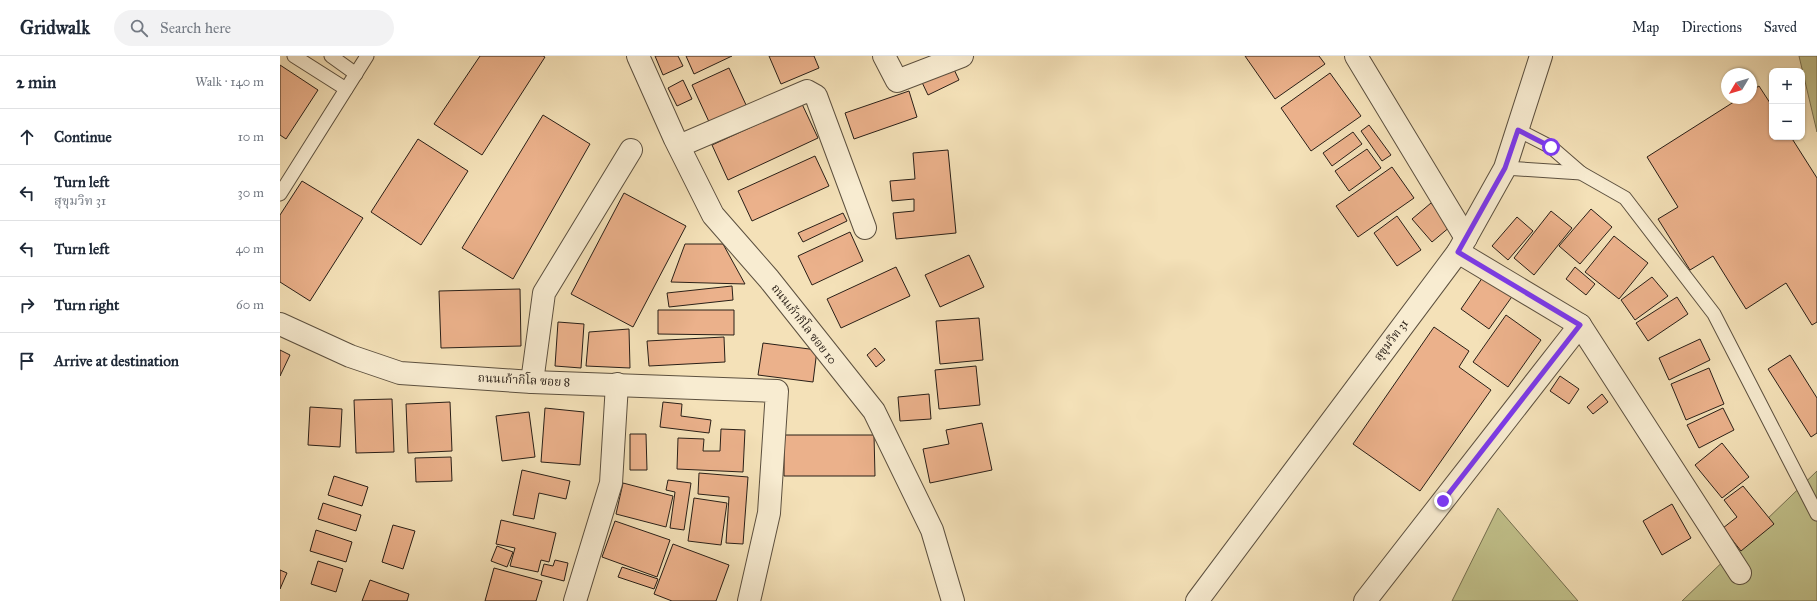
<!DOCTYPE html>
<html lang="en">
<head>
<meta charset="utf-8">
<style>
	:root { --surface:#fff; --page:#f2f2f3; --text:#1f2937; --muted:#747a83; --line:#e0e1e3 }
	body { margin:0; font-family:"IM FELL Great Primer","Noto Serif Thai",serif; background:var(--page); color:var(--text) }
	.controls { position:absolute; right:12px; top:12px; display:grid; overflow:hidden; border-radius:8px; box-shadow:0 1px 3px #0004 }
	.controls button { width:36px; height:36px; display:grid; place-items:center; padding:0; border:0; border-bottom:1px solid var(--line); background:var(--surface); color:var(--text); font:20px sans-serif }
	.compass { position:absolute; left:1441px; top:12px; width:36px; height:36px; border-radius:50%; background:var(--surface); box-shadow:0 1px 3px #0004; rotate:232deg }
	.stop { position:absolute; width:12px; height:12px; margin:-9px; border:3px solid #7c3aed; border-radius:50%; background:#fff }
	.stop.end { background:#7c3aed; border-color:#fff; box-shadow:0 1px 4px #0008 }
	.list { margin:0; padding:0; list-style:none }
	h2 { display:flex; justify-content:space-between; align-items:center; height:52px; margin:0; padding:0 16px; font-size:17px }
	h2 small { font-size:13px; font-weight:400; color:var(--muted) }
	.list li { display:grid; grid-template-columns:26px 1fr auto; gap:12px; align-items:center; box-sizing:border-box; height:56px; padding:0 16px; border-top:1px solid var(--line) }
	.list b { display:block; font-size:15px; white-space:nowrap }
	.list p { margin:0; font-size:13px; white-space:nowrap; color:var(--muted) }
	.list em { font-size:13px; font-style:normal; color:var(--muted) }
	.icon { flex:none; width:22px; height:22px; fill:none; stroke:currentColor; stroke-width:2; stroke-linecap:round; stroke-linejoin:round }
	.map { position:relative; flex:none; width:1537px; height:545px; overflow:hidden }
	header { display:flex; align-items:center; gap:24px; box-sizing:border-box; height:56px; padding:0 20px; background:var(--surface); border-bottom:1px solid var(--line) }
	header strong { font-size:19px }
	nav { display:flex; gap:22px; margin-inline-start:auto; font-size:14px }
	.search { width:280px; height:36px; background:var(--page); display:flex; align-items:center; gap:10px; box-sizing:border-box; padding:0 14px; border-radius:22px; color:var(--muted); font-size:15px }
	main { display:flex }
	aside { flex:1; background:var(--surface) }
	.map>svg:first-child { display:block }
	.green { fill:#c1c18b; stroke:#757051 }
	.building { fill:#ebb18b; stroke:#291f17 }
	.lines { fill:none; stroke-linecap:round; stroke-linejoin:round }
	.lane-casing { stroke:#5c503f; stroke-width:15 }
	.street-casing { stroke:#5c503f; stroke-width:24 }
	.lane { stroke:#f8ecd1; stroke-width:13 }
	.street { stroke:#f8ecd1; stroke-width:22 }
	.route { stroke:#7c3aed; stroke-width:5 }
	.labels { text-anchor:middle; stroke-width:3; stroke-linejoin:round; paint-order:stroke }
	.street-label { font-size:12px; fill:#291f17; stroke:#f8ecd1 }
</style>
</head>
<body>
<header>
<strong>Gridwalk</strong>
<div class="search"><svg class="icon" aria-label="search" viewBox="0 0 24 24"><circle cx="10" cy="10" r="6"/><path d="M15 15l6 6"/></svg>Search here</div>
<nav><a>Map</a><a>Directions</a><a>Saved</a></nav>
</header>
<main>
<aside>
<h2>2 min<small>Walk · 140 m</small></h2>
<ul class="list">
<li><svg class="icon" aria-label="ahead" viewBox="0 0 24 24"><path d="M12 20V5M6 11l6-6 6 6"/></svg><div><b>Continue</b></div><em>10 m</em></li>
<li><svg class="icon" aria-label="left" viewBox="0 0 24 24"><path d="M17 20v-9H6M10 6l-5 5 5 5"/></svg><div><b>Turn left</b><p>สุขุมวิท 31</p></div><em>30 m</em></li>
<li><svg class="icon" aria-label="left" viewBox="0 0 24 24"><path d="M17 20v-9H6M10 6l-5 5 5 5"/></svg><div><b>Turn left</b></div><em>40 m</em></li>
<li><svg class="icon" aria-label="right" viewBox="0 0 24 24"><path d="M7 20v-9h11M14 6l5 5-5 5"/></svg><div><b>Turn right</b></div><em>60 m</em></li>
<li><svg class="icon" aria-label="arrive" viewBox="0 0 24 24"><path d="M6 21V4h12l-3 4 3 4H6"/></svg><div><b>Arrive at destination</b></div></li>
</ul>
</aside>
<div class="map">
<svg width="1537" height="545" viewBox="0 0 1537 545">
	<rect width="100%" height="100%" fill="#f4e1b8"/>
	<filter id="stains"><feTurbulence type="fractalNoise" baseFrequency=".005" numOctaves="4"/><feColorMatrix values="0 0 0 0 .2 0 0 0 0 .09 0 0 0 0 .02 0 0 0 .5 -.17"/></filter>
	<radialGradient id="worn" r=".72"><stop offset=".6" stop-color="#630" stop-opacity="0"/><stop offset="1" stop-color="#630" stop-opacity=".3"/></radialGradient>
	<g class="green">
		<polygon points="1519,0 1537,0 1537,76"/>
		<polygon points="1537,415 1537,545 1402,545"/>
		<polygon points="1218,452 1298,545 1172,545"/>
	</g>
	<g class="building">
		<polygon points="200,0 263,0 265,1 202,99 154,68"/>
		<polygon points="375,0 398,0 403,10 383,19"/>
		<polygon points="406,0 452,0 414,18"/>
		<polygon points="489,0 534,0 539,12 501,28"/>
		<polygon points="965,0 1039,0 1045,8 995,43"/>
		<polygon points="670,5 679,24 648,39 639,20"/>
		<polygon points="0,9 38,34 6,83 0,79"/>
		<polygon points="449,12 467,51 430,68 412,29"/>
		<polygon points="1050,17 1081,60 1031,95 1001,52"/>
		<polygon points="403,24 412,43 397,50 388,32"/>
		<polygon points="1479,30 1492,50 1492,81 1511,81 1537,122 1537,266 1532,269 1506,227 1466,253 1433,200 1410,214 1378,163 1398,151 1367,101 1460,42 1471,42 1471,35"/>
		<polygon points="629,35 637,61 574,83 565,57"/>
		<polygon points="522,48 538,82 448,124 432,89"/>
		<polygon points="263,59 310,88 233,223 182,192"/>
		<polygon points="1089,69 1111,99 1102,105 1081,75"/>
		<polygon points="1073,76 1082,88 1052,110 1043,97"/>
		<polygon points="138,83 188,115 141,189 91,156"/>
		<polygon points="1087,93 1101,112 1069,135 1055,115"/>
		<polygon points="668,94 676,177 616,183 613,157 634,155 634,143 612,145 610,125 635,123 633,97"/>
		<polygon points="535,100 549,130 472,165 458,135"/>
		<polygon points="1112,111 1134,142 1078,181 1056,150"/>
		<polygon points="22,125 83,162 30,245 0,226 0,159"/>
		<polygon points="344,137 406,170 353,271 291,238"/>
		<polygon points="1151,147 1171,170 1152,186 1132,163"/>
		<polygon points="1311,153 1332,171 1300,208 1279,190"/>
		<polygon points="1271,155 1292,172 1254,219 1234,202"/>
		<polygon points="563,157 567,165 523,186 518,177"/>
		<polygon points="1117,160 1141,194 1117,210 1094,177"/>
		<polygon points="1237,161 1253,175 1228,204 1212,190"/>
		<polygon points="570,176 583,205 532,229 518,200"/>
		<polygon points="1334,180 1368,207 1339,243 1305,216"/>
		<polygon points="405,188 443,188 465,228 391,226"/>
		<polygon points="689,199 704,231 660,251 645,219"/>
		<polygon points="616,211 630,240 561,272 547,243"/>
		<polygon points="1295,211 1315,228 1306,239 1286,223"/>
		<polygon points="1207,215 1236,235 1209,273 1181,253"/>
		<polygon points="1372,221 1388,240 1355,264 1341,244"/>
		<polygon points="452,230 453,244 389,251 387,237"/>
		<polygon points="240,233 241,290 161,292 159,235"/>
		<polygon points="1397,241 1408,258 1368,285 1356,267"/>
		<polygon points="378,254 454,254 454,279 378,278"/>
		<polygon points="1226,259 1261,284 1228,331 1193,306"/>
		<polygon points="699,262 703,304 660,308 656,265"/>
		<polygon points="278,266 304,268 301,312 275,310"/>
		<polygon points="1154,271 1189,295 1179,311 1211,334 1140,435 1073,388"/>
		<polygon points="349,273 350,312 306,310 309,276"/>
		<polygon points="444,281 445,306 369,310 367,285"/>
		<polygon points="1420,283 1430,304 1389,324 1379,302"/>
		<polygon points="483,287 537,294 533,326 478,319"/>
		<polygon points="595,292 605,304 596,311 587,299"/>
		<polygon points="0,294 10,299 0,320"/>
		<polygon points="1510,299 1537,342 1537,377 1531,381 1488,313"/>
		<polygon points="696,310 700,349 659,353 655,314"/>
		<polygon points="1429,312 1444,348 1406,364 1391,328"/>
		<polygon points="1280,320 1299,333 1289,348 1270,335"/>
		<polygon points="649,338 651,363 620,365 618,341"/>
		<polygon points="1322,338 1328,346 1313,358 1307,351"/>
		<polygon points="112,343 114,396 76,397 74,344"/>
		<polygon points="170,346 172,395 128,397 126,348"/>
		<polygon points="383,346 402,348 401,360 431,364 429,377 380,371"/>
		<polygon points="30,351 62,353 60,391 28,389"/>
		<polygon points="265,352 304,356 300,409 261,406"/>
		<polygon points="1443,352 1454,374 1419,392 1407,369"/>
		<polygon points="249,356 255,401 222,405 216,360"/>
		<polygon points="702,367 712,414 650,427 643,393 669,388 666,374"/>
		<polygon points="441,373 465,374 463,416 397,413 398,382 424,383 423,395 440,395"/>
		<polygon points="350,378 366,378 367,414 350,414"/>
		<polygon points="504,379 594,379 595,420 504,420"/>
		<polygon points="1442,387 1469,421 1442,442 1415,409"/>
		<polygon points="171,401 172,425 136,426 135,402"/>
		<polygon points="242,414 290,425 286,443 259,437 254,463 233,459"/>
		<polygon points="419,417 468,421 463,488 446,487 449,441 418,438"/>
		<polygon points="54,420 88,431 82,450 48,439"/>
		<polygon points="388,424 411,427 404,474 390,472 395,436 386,434"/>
		<polygon points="343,427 393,440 386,471 336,458"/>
		<polygon points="1463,430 1494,468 1461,495 1443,472 1457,461 1444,444"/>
		<polygon points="414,442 447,447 441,489 408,485"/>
		<polygon points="43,447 81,459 76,475 38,463"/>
		<polygon points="1392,448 1411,482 1382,499 1363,465"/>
		<polygon points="221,464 276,477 269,506 261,504 258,516 230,510 235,492 216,488"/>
		<polygon points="335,465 390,484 377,521 322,501"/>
		<polygon points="113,469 135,475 123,513 102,506"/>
		<polygon points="36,474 72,486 66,506 30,495"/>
		<polygon points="393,488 449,509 436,545 392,545 374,538"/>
		<polygon points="217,490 233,496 227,511 211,505"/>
		<polygon points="275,504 288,507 284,525 261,519 264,508 273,510"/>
		<polygon points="38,505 63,513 56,536 31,528"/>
		<polygon points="342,511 378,523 374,533 338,521"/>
		<polygon points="214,512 262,525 256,545 205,545"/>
		<polygon points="0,514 7,517 0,533"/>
		<polygon points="90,524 129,538 127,545 82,545"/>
	</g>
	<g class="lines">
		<defs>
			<g id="lane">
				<polyline points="14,0 66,33"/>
				<polyline points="51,0 76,18"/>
				<polyline points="1238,74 1271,91 1301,117"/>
				<polyline points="1225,112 1301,117 1345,142 1434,258 1537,458"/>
				<polyline points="0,138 87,0"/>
			</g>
			<g id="street">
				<polyline points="358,0 395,83 433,159 489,223 594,355 652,474 673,545"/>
				<polyline points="604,0 617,25 682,0"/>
				<polyline points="1076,0 1186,182"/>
				<polyline points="399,90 527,35 536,40 585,172"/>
				<polyline points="1178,196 1300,269 1460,517"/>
				<polyline points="0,268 70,300 120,317 252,326 497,335 489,457 469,545"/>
				<polyline points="252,326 264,237 351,94"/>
				<polyline points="295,545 331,427 337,328"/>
				<polyline points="917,545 1178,196 1225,112 1261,0"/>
				<polyline points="1085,545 1300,269"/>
			</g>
		</defs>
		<use href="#lane" class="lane-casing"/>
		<use href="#street" class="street-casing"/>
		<use href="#lane" class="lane"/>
		<use href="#street" class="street"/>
	</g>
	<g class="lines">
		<polyline class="route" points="1163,445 1300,269 1178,196 1225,112 1238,74 1271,91"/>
	</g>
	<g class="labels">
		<g class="street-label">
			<text transform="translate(524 268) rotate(52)" y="4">ถนนเก้ากิโล ซอย 10</text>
			<text transform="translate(1111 284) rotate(-53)" y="4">สุขุมวิท 31</text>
			<text transform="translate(244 324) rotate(3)" y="4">ถนนเก้ากิโล ซอย 8</text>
		</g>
	</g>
	<rect width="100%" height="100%" filter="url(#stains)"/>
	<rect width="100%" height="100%" fill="url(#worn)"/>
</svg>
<div class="controls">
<button>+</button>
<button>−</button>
</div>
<svg class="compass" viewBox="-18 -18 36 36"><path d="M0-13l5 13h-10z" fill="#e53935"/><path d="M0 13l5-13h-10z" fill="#747a83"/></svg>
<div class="stop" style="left:1271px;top:91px"></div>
<div class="stop end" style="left:1163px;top:445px"></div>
</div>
</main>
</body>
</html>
